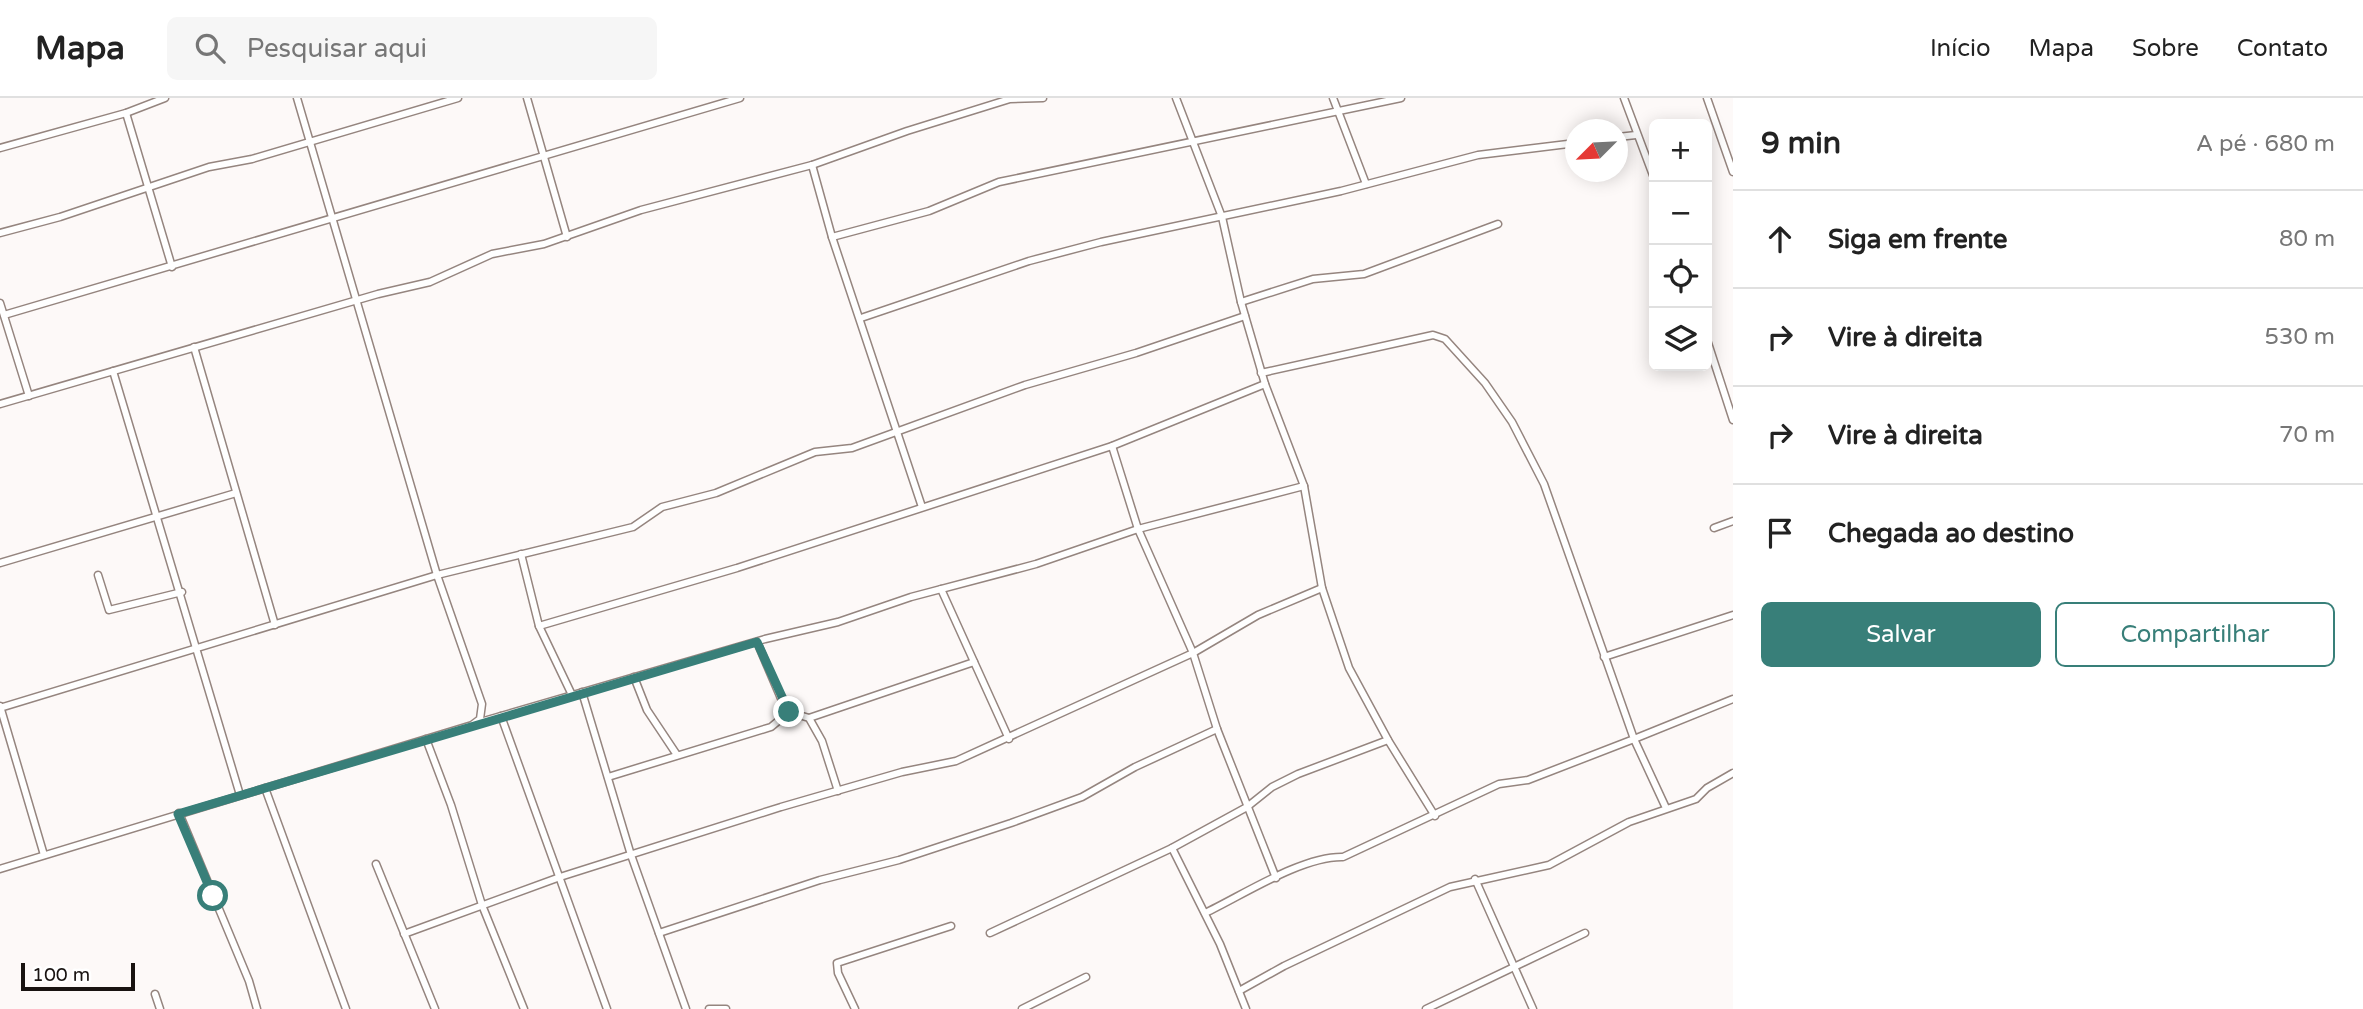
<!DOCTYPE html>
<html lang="pt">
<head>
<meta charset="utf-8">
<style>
	:root { --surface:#fff; --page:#f6f6f6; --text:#222; --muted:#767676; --line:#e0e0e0; --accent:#387f79 }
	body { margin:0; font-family:"Varela Round",sans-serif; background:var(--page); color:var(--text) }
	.controls { position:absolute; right:21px; top:21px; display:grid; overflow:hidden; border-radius:10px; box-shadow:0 4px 18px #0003 }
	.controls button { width:63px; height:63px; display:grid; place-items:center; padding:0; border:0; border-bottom:2px solid var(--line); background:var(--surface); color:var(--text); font:35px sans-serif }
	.compass { position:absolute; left:1565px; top:21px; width:63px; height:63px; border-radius:50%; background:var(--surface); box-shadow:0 4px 18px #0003; rotate:246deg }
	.scale { position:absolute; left:21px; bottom:18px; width:114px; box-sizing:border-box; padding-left:7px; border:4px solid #191311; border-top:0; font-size:19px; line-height:24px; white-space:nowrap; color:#191311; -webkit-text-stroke:5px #fff; paint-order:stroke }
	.stop { position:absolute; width:21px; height:21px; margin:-16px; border:5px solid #387f79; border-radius:50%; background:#fff }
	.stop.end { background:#387f79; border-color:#fff; box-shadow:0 2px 7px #0008 }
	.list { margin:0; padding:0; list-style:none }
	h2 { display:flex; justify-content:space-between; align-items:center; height:91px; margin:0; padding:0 28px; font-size:30px }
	h2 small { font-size:23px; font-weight:400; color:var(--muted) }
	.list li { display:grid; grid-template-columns:46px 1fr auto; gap:21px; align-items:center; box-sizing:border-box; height:98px; padding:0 28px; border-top:2px solid var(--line) }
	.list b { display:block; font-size:26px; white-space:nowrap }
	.list em { font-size:23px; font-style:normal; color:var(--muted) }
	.actions { display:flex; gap:14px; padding:21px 28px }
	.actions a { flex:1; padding:16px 0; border:2px solid var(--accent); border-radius:10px; text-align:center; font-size:24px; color:var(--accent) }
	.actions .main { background:var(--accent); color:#fff }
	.icon { flex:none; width:38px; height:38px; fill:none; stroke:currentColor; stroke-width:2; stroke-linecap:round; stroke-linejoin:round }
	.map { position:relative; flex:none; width:1733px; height:911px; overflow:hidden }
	header { display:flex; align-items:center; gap:42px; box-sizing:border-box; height:98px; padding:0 35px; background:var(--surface); border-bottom:2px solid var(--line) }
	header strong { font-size:33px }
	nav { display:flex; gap:38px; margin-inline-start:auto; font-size:24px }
	.search { width:490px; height:63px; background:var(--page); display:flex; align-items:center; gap:18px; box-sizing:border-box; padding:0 24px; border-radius:10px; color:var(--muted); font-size:26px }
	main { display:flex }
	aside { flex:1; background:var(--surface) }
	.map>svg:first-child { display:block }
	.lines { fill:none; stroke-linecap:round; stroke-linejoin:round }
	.street-casing { stroke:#95857f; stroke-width:9 }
	.street { stroke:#fff; stroke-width:6 }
	.route { stroke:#387f79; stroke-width:9 }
</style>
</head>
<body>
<header>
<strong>Mapa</strong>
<div class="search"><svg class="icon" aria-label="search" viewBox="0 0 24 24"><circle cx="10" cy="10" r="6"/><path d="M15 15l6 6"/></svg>Pesquisar aqui</div>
<nav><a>Início</a><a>Mapa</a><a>Sobre</a><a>Contato</a></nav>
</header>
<main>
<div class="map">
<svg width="1733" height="911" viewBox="0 0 1733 911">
	<rect width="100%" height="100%" fill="#fdf9f8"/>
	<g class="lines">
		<defs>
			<g id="street">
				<polyline points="527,0 567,139"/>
				<polyline points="1176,0 1222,119 1241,204 1265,286 1304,388 1322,490 1349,570 1388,642 1435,718"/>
				<polyline points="1333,0 1366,86"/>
				<polyline points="1624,0 1654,80"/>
				<polyline points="1707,0 1733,74"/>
				<polyline points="126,15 172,169"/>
				<polyline points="1618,39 1636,37"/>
				<polyline points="0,50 126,15 165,0"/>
				<polyline points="812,67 832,139 922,409"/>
				<polyline points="0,135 60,119 209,69 252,61 458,0"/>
				<polyline points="832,139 929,113 999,84 1401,0"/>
				<polyline points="1241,204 1313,181 1364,176 1498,126"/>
				<polyline points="0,205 29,298"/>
				<polyline points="4,217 740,0"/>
				<polyline points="861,220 1029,163 1101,144 1341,93 1478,57 1576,45"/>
				<polyline points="1707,242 1733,322"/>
				<polyline points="194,249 275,527"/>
				<polyline points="113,273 240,697"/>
				<polyline points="0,306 378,196 430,184 492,156 544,146 641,112 812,67 907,33 1010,1 1043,0"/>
				<polyline points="1112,348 1138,431 1193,555 1217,631 1276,780"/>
				<polyline points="1714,430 1733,423"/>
				<polyline points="521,456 539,528 572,597"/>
				<polyline points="0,465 236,395"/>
				<polyline points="98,477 109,512 182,494"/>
				<polyline points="941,491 1009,641"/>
				<polyline points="539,528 737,470 1112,348 1265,286"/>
				<polyline points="757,544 783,605 789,614 809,620 822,643 838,693"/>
				<polyline points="1604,559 1733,517"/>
				<polyline points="634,579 647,612 677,657"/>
				<polyline points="582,594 631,757 686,911"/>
				<polyline points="0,608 44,757"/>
				<polyline points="0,610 437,477 633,429 662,409 716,395 815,354 852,350 1025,287 1136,255 1245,218"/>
				<polyline points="501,618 607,911"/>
				<polyline points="809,620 974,564"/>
				<polyline points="477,625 765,541 838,524 911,499 1036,466 1138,431 1304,388"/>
				<polyline points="426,641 451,707 482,807 524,911"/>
				<polyline points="608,679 771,629 789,614"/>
				<polyline points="265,690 346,911"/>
				<polyline points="1666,710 1634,641 1733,601"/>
				<polyline points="179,715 249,883 257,911"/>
				<polyline points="1172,750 1220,846 1246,911"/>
				<polyline points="376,766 435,911"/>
				<polyline points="0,771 472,627 480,621 482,606 437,477 297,0"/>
				<polyline points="1475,781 1533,911"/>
				<path d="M1205,815C1243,797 1302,758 1343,759L1499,686L1528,682L1634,641L1544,386L1512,324L1485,285L1445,241L1433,237L1261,275"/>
				<polyline points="659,835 820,782 899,762 1011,725 1082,699 1135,669 1217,631"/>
				<polyline points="990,835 1172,750 1247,709 1272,689 1298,676 1388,642"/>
				<polyline points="404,836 560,779 781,709 902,674 956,663 1193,555 1258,517 1322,490"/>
				<polyline points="1239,893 1284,868 1450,789 1549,767 1629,724 1696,701 1707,690 1733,675"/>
				<polyline points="155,896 160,911"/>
				<polyline points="709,911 726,911"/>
				<polyline points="855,911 838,875 837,865 951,828"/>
				<polyline points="1022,911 1086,879"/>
				<polyline points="1426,911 1585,835"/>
			</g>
		</defs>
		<use href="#street" class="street-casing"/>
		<use href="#street" class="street"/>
	</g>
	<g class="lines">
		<polyline class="route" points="213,798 178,716 757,544 789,614"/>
	</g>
</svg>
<div class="controls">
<button>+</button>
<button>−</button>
<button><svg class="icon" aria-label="locate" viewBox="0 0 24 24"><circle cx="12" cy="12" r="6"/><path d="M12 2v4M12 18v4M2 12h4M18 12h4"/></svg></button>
<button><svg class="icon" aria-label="layers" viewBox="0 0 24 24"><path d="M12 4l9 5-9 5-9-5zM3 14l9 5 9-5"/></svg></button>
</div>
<svg class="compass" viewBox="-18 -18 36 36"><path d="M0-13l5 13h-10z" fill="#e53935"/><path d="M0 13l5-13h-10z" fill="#767676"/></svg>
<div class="scale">100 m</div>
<div class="stop" style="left:213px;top:798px"></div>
<div class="stop end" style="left:789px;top:614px"></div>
</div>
<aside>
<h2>9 min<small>A pé · 680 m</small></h2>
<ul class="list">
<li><svg class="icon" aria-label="ahead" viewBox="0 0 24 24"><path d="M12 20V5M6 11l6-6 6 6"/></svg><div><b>Siga em frente</b></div><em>80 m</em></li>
<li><svg class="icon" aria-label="right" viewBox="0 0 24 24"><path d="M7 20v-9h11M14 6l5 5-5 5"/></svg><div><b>Vire à direita</b></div><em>530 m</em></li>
<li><svg class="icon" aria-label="right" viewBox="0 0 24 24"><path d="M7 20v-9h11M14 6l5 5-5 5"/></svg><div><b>Vire à direita</b></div><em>70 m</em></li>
<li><svg class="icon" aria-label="arrive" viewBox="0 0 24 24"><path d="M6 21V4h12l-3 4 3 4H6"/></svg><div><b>Chegada ao destino</b></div></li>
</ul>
<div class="actions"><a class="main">Salvar</a><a>Compartilhar</a></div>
</aside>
</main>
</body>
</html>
